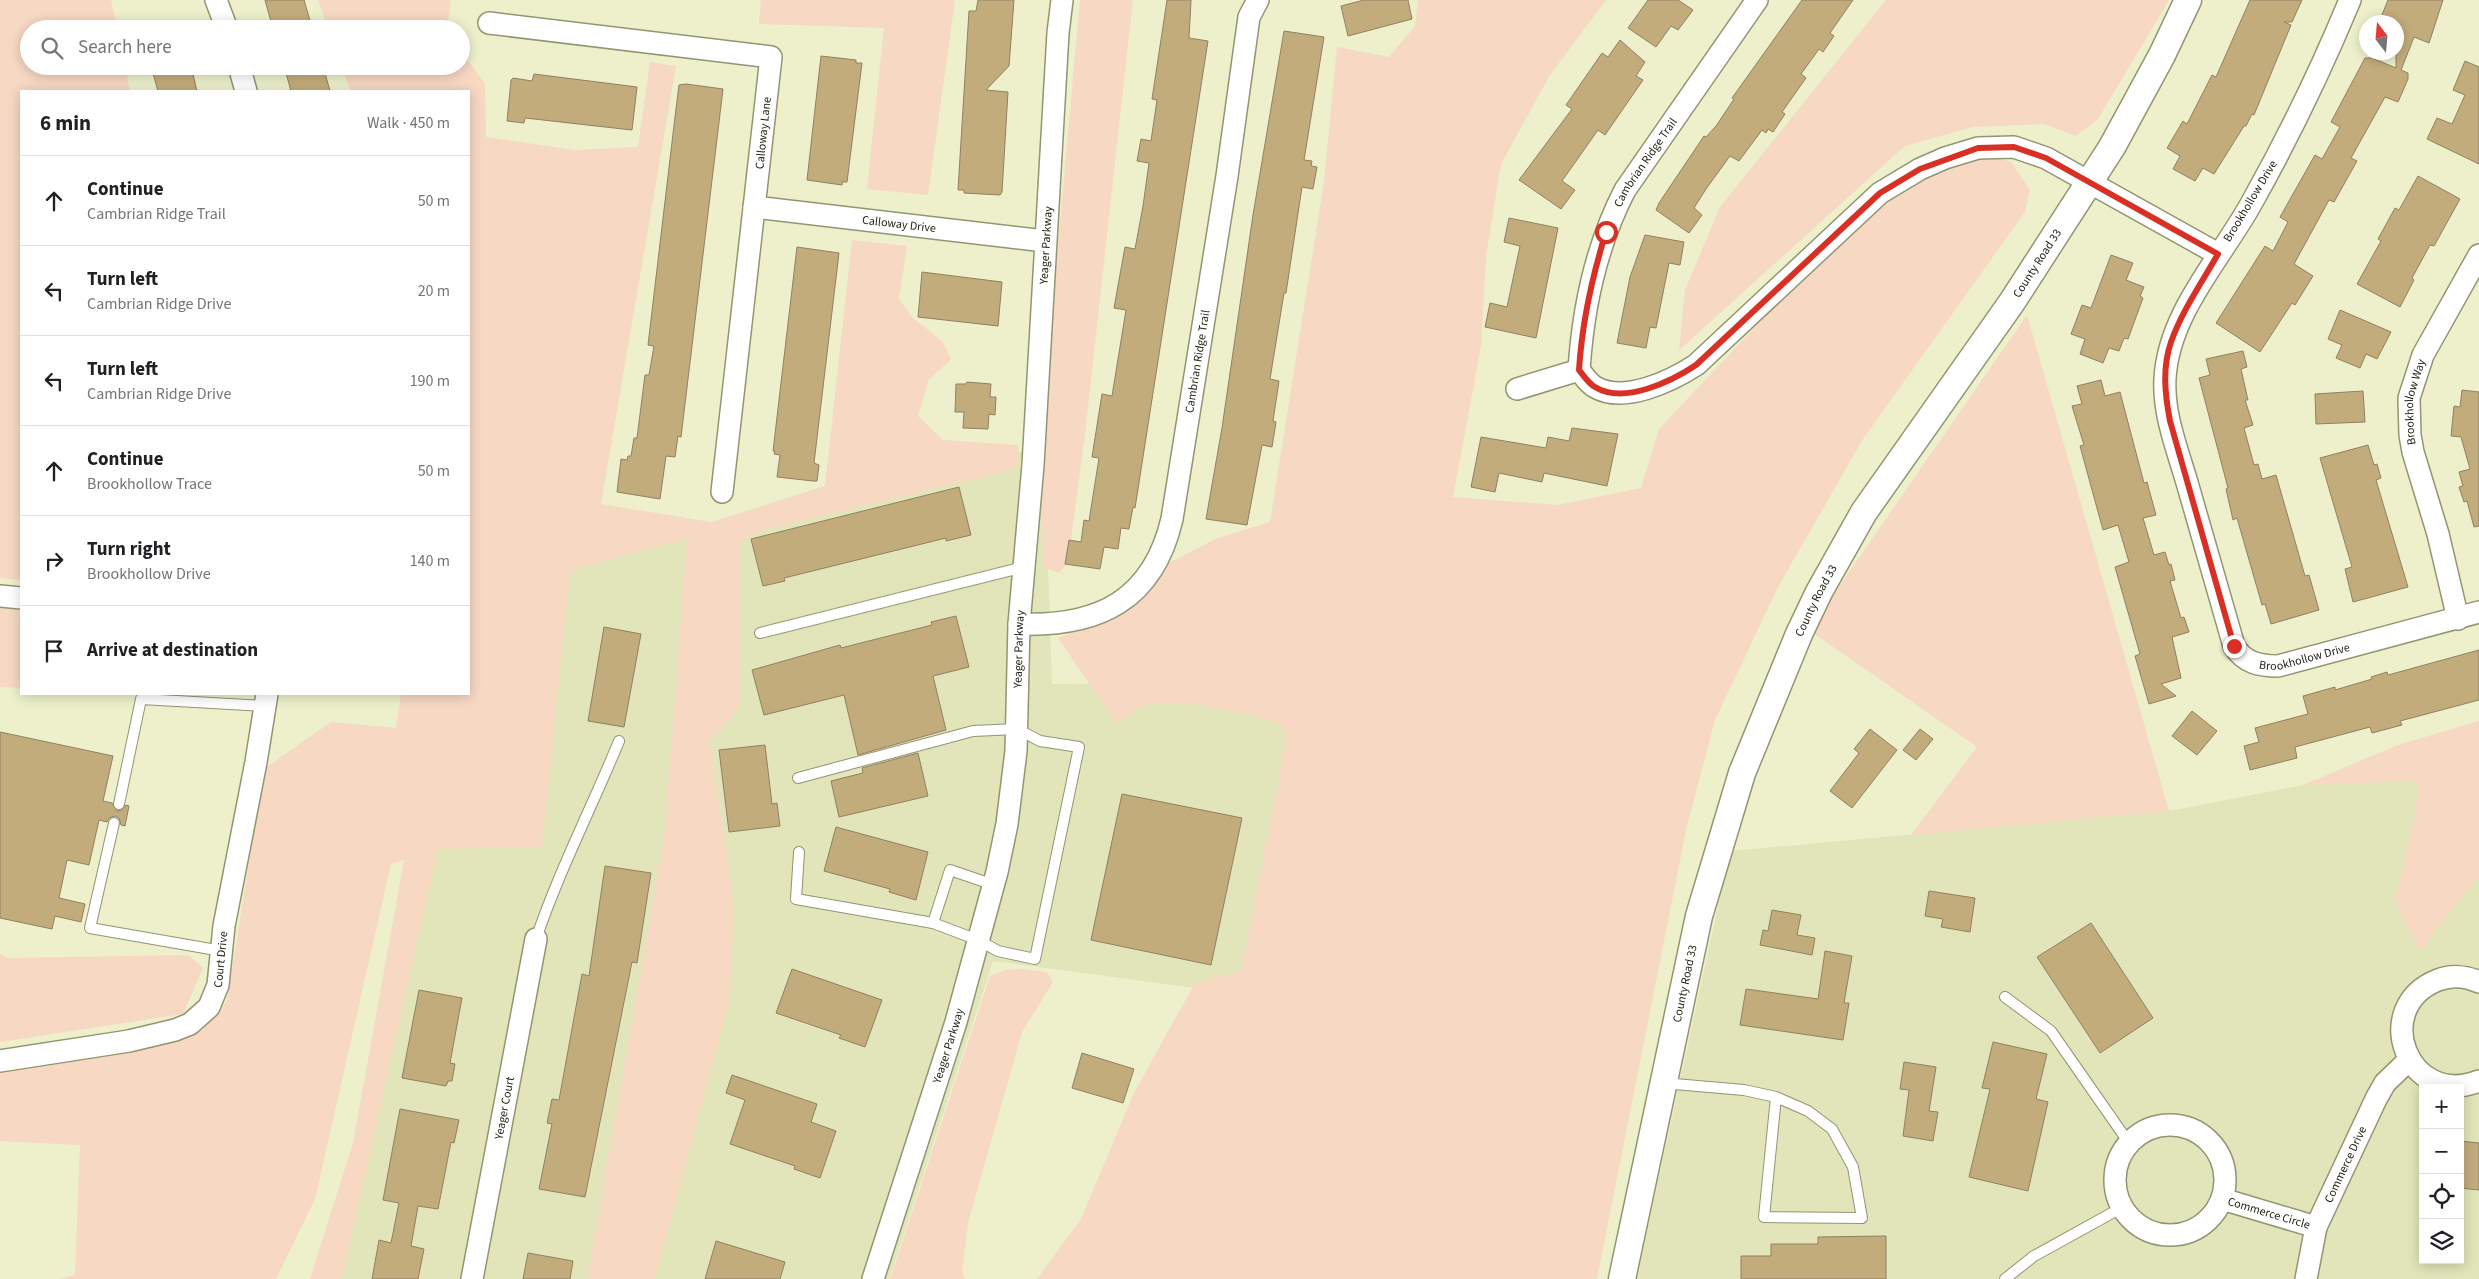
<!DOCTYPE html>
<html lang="en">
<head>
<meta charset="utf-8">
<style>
	:root { --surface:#fff; --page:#f6f6f6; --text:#202124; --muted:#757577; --line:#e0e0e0 }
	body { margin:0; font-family:"Source Sans 3",sans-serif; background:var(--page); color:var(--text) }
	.controls { position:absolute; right:15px; bottom:15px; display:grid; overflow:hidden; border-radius:0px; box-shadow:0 2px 12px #0003 }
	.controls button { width:45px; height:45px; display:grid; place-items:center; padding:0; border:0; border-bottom:1px solid var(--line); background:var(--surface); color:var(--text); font:25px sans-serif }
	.compass { position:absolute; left:2359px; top:15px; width:45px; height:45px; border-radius:50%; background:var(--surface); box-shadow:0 2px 12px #0003; rotate:344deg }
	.stop { position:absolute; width:15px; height:15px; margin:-11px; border:4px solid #d93025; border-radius:50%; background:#fff }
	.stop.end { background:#d93025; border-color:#fff; box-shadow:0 1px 5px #0008 }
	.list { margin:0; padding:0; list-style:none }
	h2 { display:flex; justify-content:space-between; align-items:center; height:65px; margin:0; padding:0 20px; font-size:21px }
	h2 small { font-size:16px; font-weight:400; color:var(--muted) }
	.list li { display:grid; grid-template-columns:32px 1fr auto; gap:15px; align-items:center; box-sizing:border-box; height:90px; padding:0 20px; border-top:1px solid var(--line) }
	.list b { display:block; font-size:19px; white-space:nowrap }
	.list p { margin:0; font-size:16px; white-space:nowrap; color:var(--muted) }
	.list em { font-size:16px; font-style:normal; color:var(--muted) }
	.icon { flex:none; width:28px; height:28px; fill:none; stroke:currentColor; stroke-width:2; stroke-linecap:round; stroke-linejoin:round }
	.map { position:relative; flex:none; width:2479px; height:1279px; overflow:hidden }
	.search { position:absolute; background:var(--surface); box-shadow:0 2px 12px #0003; left:20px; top:20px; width:450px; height:55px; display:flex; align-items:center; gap:12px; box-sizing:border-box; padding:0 18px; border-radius:28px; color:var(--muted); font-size:19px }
	.panel { position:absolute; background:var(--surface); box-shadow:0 2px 12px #0003; left:20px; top:90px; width:450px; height:605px; border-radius:0px }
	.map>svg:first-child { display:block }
	.built { fill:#e1e5b9; fill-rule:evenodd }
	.green { fill:#f6d8c3 }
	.building { fill:#c3ac7c; stroke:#908061 }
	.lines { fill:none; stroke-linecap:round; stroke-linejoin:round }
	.service-casing { stroke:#929572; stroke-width:12 }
	.minor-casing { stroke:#929572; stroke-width:24 }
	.tertiary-casing { stroke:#929572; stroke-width:29 }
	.service { stroke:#fff; stroke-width:10 }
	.minor { stroke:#fff; stroke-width:21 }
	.tertiary { stroke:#fff; stroke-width:26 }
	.route { stroke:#d93025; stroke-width:6 }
	.labels { text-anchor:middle; stroke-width:4.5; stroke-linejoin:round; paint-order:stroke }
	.street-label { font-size:12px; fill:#232416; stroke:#fff }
</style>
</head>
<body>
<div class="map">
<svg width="2479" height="1279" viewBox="0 0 2479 1279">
	<rect width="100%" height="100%" fill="#edf0cb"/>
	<g class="built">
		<polygon points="1044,446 1052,684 1300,683 1255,996 993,961 889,1279 342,1279 438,849 542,846 570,569"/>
		<path d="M2479,751V1279H1637L1730,851L2169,811ZM2423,1088H2460V1260H2423Z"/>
	</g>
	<g class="green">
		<polygon points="0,0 111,0 117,29 29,29 29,66 125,66 130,91 21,91 21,580 0,578"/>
		<polygon points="318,0 451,0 447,29 328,29"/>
		<polygon points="761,0 955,0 928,195 867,189 884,28 759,24"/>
		<polygon points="1080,0 1133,0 1085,434 1068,562 1059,573 1043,567 1041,431"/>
		<polygon points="1418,0 1606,0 1550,75 1501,164 1486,256 1481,346 1453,497 1558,505 1641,488 1659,429 1858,218 1930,175 1967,160 1995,157 2011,162 2030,190 2025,212 1863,439 1779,585 1715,720 1686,830 1597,1279 1037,1279 1081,1219 1134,1093 1195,983 1241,971 1281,768 1286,731 1269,719 1194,704 1145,704 1117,724 1058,638 1112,618 1148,593 1169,563 1215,539 1270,522 1324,182 1337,47 1389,57 1415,26"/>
		<polygon points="1886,0 2169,0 2098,119 2076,136 2044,124 1972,127 1905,146 1679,350 1685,290 1720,207"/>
		<polygon points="461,51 485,84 486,137 575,150 638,147 650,62 676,66 601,504 711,522 825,486 852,240 907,246 899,299 912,317 943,342 951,360 929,379 918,416 943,440 1019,445 1016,469 760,531 739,542 739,707 710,742 734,903 730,999 655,1279 587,1279 664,839 687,539 570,570 542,847 438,849 342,1279 310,1279 353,1143 404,860 391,864 315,1199 276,1279 59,1279 75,1275 80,1145 0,1141 0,1071 136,1051 203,1030 227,1001 264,769 331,722 396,728 401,694 469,694 469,91 350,91 342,66 461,66"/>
		<polygon points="2027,315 2169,811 1911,835 1977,747 1809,630"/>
		<polygon points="0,607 21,611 21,688 0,687"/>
		<polygon points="2479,721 2479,876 2420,951 2395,903 2415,811 2419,781 2303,785 2398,745"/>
		<polygon points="0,954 8,958 188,955 203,968 183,1014 0,1042"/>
		<polygon points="1024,969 1047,972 1053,982 1022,1032 968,1223 962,1272 965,1279 890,1279 990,976 1005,970"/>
	</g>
	<g class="building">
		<polygon points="265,0 304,0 311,24 308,25 309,29 273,29"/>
		<polygon points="978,0 1014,0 1009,66 986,90 1008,92 1002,192 1000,195 964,193 964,190 958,190 969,11 976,11"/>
		<polygon points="1167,0 1191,0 1189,38 1208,41 1135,508 1133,507 1129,529 1121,528 1118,549 1104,547 1100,569 1065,564 1069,540 1081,542 1084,520 1089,521 1099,458 1092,457 1102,394 1112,396 1126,310 1114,308 1125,247 1135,249 1143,206 1149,163 1137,161 1141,139 1151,141 1157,100 1152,99"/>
		<polygon points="1364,0 1408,0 1412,19 1348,36 1341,6"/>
		<polygon points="1648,0 1678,0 1693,10 1678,30 1671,26 1656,47 1628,28"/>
		<polygon points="1802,0 1853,0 1830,33 1834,36 1823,52 1819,49 1801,74 1806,78 1782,112 1785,114 1773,132 1768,129 1766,133 1762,130 1739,161 1730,156 1706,189 1694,208 1702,215 1689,233 1656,210 1659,203 1704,136 1706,137 1716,126 1734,99 1732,98"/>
		<polygon points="2250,0 2302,0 2292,22 2284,22 2291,25 2254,115 2252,114 2246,126 2244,126 2214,174 2203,168 2195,181 2173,169 2180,156 2167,148 2183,121 2187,124 2212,75 2216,77"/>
		<polygon points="2388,0 2443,0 2429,43 2414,37 2401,70 2408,73 2408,79 2398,102 2385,97 2351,158 2357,161 2334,202 2329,200 2294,264 2313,276 2295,305 2292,303 2260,352 2216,323 2265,246 2273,251 2288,222 2280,217 2315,155 2322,159 2340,127 2331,122 2365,58 2372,58 2396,68 2396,22 2379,22"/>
		<polygon points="1284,31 1324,37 1304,160 1312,161 1311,166 1317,167 1313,189 1302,187 1286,293 1284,293 1270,379 1279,381 1273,421 1276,422 1272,447 1262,445 1247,525 1240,524 1206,519 1222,428 1253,215"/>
		<polygon points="1620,40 1645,62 1636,76 1643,80 1605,135 1598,130 1562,181 1575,190 1561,209 1519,180 1572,109 1566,105 1602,53 1608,57"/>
		<polygon points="821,56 856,60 856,63 862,63 847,182 842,182 842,185 807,180"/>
		<polygon points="2465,61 2479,67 2479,164 2427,139 2437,118 2452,124 2465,95 2453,90"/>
		<polygon points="151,66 191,66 197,91 158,91"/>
		<polygon points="284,66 323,66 330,91 291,91"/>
		<polygon points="534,74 637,87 632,130 525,118 524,123 507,121 511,80 513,78 532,81"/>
		<polygon points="686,84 723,89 681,437 678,436 675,457 666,456 660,499 617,492 621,459 627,460 628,456 631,456 634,438 637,438 645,375 649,375 654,346 648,345 675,117 679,85"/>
		<polygon points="2418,176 2460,199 2434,246 2430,245 2412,278 2414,280 2400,307 2357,284 2381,241 2378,239 2395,208 2399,210"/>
		<polygon points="1509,218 1558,228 1536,338 1485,327 1490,303 1507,307 1520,246 1504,242"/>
		<polygon points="1645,235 1684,242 1680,265 1669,263 1656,328 1650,327 1646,348 1617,343 1630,277"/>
		<polygon points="797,247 839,253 814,463 819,465 817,481 813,481 777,477 780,455 774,454 775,451 773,451"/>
		<polygon points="2111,255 2133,263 2126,280 2144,287 2140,296 2143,298 2128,339 2124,338 2119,351 2109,348 2103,363 2080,354 2085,339 2071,334 2082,305 2091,308"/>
		<polygon points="922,272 1002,282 998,326 918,317"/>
		<polygon points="2340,310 2391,332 2377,359 2366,354 2360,368 2336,358 2342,345 2328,339"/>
		<polygon points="2243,351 2247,367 2241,369 2248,400 2245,400 2253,425 2244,428 2254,465 2258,464 2262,479 2276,475 2305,576 2309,575 2319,610 2271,624 2265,604 2262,605 2237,518 2233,520 2226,489 2228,488 2199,378 2210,375 2206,359"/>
		<polygon points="2101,380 2105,396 2120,392 2144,483 2147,482 2156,515 2143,518 2154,555 2165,552 2169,565 2171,564 2175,580 2170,581 2181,618 2184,617 2189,632 2172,637 2181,678 2161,684 2176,696 2149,704 2135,656 2140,654 2115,567 2129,562 2118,525 2103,530 2080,446 2084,445 2072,406 2082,404 2077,386"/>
		<polygon points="967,382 991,384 990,397 996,397 995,415 989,414 988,429 963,428 964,412 955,412 956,384 966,384"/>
		<polygon points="2462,390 2479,392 2479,526 2474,527 2467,501 2464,502 2459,487 2463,486 2459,472 2470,469 2461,437 2451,436 2454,406 2460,407"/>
		<polygon points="2363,391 2365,422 2316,424 2315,394"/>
		<polygon points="1572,428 1618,434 1607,486 1544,473 1542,482 1499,473 1495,492 1471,487 1481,437 1546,448 1548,437 1569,441"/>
		<polygon points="2368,445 2374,465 2377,464 2381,478 2376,480 2408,587 2353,602 2345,569 2352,567 2320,458"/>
		<polygon points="959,487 971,535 946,541 946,538 784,578 785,581 763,586 751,539"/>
		<polygon points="956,616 969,667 933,676 946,730 858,755 844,695 764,715 752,670 840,645 841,648 932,625 931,622"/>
		<polygon points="604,627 641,634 624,727 588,721"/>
		<polygon points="2479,650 2479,700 2400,721 2402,725 2372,733 2370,727 2295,747 2297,758 2250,770 2244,746 2259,742 2255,728 2308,714 2303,696 2335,687 2335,690 2372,679 2371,677 2387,672 2388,675"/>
		<polygon points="2192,711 2217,731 2197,755 2172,736"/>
		<polygon points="1870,729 1897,750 1852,808 1830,791 1859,753 1854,749"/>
		<polygon points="1920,729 1933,739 1916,760 1903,750"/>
		<polygon points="0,732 113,756 103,801 112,803 117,811 122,810 126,805 129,806 125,826 121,825 119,818 115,816 109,818 107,822 99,820 89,865 67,860 59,898 85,904 81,922 55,916 52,929 0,918"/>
		<polygon points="765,745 772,804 777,803 780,826 729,832 719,750"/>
		<polygon points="918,753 928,796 839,817 831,781 863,773 862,768"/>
		<polygon points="1122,794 1242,818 1211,965 1091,940"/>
		<polygon points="836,827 928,852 916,900 889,892 890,889 824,871"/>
		<polygon points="605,866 651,873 637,963 632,962 585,1197 539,1189 552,1124 547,1123 552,1099 559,1100 582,974 589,976"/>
		<polygon points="1929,891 1975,898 1970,932 1941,927 1943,919 1925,916"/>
		<polygon points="1772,910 1801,915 1797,935 1815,938 1812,955 1760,945 1763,930 1768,931"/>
		<polygon points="2091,923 2153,1018 2100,1053 2037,957"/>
		<polygon points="1825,951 1852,956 1844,1003 1849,1003 1843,1040 1740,1025 1746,989 1818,999"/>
		<polygon points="792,969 882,1000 865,1047 839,1038 841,1035 776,1013"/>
		<polygon points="419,990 462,998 450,1063 455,1064 452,1081 448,1081 446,1086 402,1078"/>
		<polygon points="1993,1042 2047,1054 2036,1099 2048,1102 2028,1191 1969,1177 1990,1089 1982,1088"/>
		<polygon points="1082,1053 1134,1069 1123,1103 1072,1088"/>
		<polygon points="1904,1062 1936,1067 1929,1111 1938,1112 1933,1141 1903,1136 1909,1090 1900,1089"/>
		<polygon points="732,1075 817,1104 811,1122 836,1131 820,1178 794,1169 795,1166 730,1144 745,1100 726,1093"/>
		<polygon points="400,1109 459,1120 454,1143 451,1142 438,1209 418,1206 411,1246 424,1249 418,1279 372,1279 379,1240 391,1243 399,1203 383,1200"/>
		<polygon points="2460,1141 2479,1143 2479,1190 2460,1188"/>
		<polygon points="1886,1236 1886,1279 1741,1279 1741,1256 1771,1256 1771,1244 1818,1244 1818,1237"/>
		<polygon points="716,1241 785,1262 780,1279 705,1279"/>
		<polygon points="528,1253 573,1261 570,1279 523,1279"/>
	</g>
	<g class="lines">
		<defs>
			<g id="service">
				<polyline points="760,633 1024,567"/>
				<polyline points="798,778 973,731 1017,729 1040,741 1079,747 1035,959 998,951 978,940 933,923 950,870 994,885"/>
				<polyline points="119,804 141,699 265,706"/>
				<polyline points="114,823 90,928 222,951"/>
				<polyline points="799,852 796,899 933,923"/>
				<path d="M536,939C559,871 592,807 619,741"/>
				<polyline points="2005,997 2051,1031 2129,1143"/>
				<polyline points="1663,1083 1744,1090 1776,1097 1808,1111 1832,1129 1853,1167 1862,1218 1764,1217 1776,1097"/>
				<polyline points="2005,1279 2034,1256 2121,1208"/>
			</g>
			<g id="minor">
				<polyline points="216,0 227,29"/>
				<path id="s1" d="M2350,0C2321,70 2288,138 2251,204C2221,258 2168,314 2165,379C2163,415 2178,451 2188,486C2203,539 2219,592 2234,646C2244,663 2260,666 2278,666L2479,612"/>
				<polyline points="489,23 771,57 722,492"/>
				<polyline points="239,66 246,91"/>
				<path id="s2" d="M754,207L1045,241"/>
				<path d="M1579,370C1584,376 1588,383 1595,387C1624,404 1671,381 1696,365L1880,193L1920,169L1945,158L1978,148L2014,147L2046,158L2218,254"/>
				<path id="s3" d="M1517,389L1579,370C1583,308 1596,246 1625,190L1757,0"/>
				<polyline points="0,596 21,598"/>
				<path id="s4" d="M2458,619L2438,534L2413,452L2410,435L2409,398L2423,355L2479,255"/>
				<path id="s5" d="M1019,624C1099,627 1153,600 1172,519L1227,176L1249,17L1258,0"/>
				<path d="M2479,982C2466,976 2451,975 2438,980C2369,1007 2408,1109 2479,1081"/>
				<path id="s6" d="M0,1061L129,1041L175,1030L190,1024L209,1007L218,985L224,926L256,762L267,694"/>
				<circle cx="2170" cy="1180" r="55"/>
				<path id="s7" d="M2222,1199L2316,1227"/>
				<path id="s8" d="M472,1279L536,939"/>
				<path id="s9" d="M873,1279L956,1022L997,872L1007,824L1016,751L1019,624L1033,465L1058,33L1062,0"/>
				<path id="s10" d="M2306,1279L2316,1227L2376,1099L2385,1083L2409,1060"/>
			</g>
			<g id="tertiary">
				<path id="s11" d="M1622,1279L1699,916L1742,773L1799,634L1819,592L1864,512L2012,302L2112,147L2162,55L2188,0"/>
			</g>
		</defs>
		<use href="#service" class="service-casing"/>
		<use href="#minor" class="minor-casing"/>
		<use href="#tertiary" class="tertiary-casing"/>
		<use href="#service" class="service"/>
		<use href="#minor" class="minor"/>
		<use href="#tertiary" class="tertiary"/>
	</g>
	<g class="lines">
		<path class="route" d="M1606,232C1592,277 1582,323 1579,370C1584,376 1588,383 1595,387C1624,405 1672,381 1696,365L1880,193L1920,169L1978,148L2014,147L2046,158L2218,254C2202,282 2182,311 2171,342C2162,368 2165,395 2170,421L2234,646"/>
	</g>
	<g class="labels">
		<g class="street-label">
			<text transform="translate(763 133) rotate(-84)" y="4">Calloway Lane</text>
			<text dy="4" stroke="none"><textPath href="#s3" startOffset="286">Cambrian Ridge Trail</textPath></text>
			<text transform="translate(2250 201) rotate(-59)" y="4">Brookhollow Drive</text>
			<text dy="4" stroke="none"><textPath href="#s2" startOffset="146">Calloway Drive</textPath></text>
			<text dy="4" stroke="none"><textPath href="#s9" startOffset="1055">Yeager Parkway</textPath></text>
			<text dy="4" stroke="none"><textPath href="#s11" startOffset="1112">County Road 33</textPath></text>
			<text dy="4" stroke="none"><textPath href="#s5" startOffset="365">Cambrian Ridge Trail</textPath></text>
			<text dy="4" stroke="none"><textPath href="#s4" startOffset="224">Brookhollow Way</textPath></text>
			<text dy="4" stroke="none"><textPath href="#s11" startOffset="708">County Road 33</textPath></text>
			<text dy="4" stroke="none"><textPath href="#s9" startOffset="650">Yeager Parkway</textPath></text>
			<text dy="4" stroke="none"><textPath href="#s1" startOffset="779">Brookhollow Drive</textPath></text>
			<text dy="4" stroke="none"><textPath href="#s6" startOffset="269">Court Drive</textPath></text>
			<text dy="4" stroke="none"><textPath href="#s11" startOffset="302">County Road 33</textPath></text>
			<text dy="4" stroke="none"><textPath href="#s9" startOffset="245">Yeager Parkway</textPath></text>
			<text dy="4" stroke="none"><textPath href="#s8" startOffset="174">Yeager Court</textPath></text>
			<text dy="4" stroke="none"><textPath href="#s10" startOffset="122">Commerce Drive</textPath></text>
			<text dy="4" stroke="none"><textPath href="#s7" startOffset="49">Commerce Circle</textPath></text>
		</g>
	</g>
</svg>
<div class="controls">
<button>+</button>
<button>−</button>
<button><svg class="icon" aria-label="locate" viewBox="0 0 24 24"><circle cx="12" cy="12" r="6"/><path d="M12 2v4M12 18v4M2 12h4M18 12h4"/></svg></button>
<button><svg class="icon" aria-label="layers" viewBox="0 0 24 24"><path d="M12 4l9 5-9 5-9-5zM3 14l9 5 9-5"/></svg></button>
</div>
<svg class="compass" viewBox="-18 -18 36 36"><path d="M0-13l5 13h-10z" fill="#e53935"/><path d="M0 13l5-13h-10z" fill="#757577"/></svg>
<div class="stop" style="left:1606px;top:232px"></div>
<div class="stop end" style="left:2234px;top:646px"></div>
<div class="search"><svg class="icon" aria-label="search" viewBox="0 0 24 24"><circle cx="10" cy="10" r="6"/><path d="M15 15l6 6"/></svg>Search here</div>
<section class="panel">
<h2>6 min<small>Walk · 450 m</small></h2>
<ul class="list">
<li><svg class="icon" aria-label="ahead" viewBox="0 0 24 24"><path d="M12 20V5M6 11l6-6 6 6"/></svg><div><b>Continue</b><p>Cambrian Ridge Trail</p></div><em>50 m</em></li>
<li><svg class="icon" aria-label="left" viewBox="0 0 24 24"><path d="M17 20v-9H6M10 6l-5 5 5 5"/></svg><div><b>Turn left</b><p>Cambrian Ridge Drive</p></div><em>20 m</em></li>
<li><svg class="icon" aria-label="left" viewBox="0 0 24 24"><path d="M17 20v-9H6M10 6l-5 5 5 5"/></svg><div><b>Turn left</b><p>Cambrian Ridge Drive</p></div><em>190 m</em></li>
<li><svg class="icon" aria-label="ahead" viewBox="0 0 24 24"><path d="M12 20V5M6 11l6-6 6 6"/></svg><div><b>Continue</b><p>Brookhollow Trace</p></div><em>50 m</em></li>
<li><svg class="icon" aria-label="right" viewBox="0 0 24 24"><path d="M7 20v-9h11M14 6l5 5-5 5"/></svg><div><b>Turn right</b><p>Brookhollow Drive</p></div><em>140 m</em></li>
<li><svg class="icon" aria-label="arrive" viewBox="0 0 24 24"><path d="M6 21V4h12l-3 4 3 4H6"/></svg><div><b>Arrive at destination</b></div></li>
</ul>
</section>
</div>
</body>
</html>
